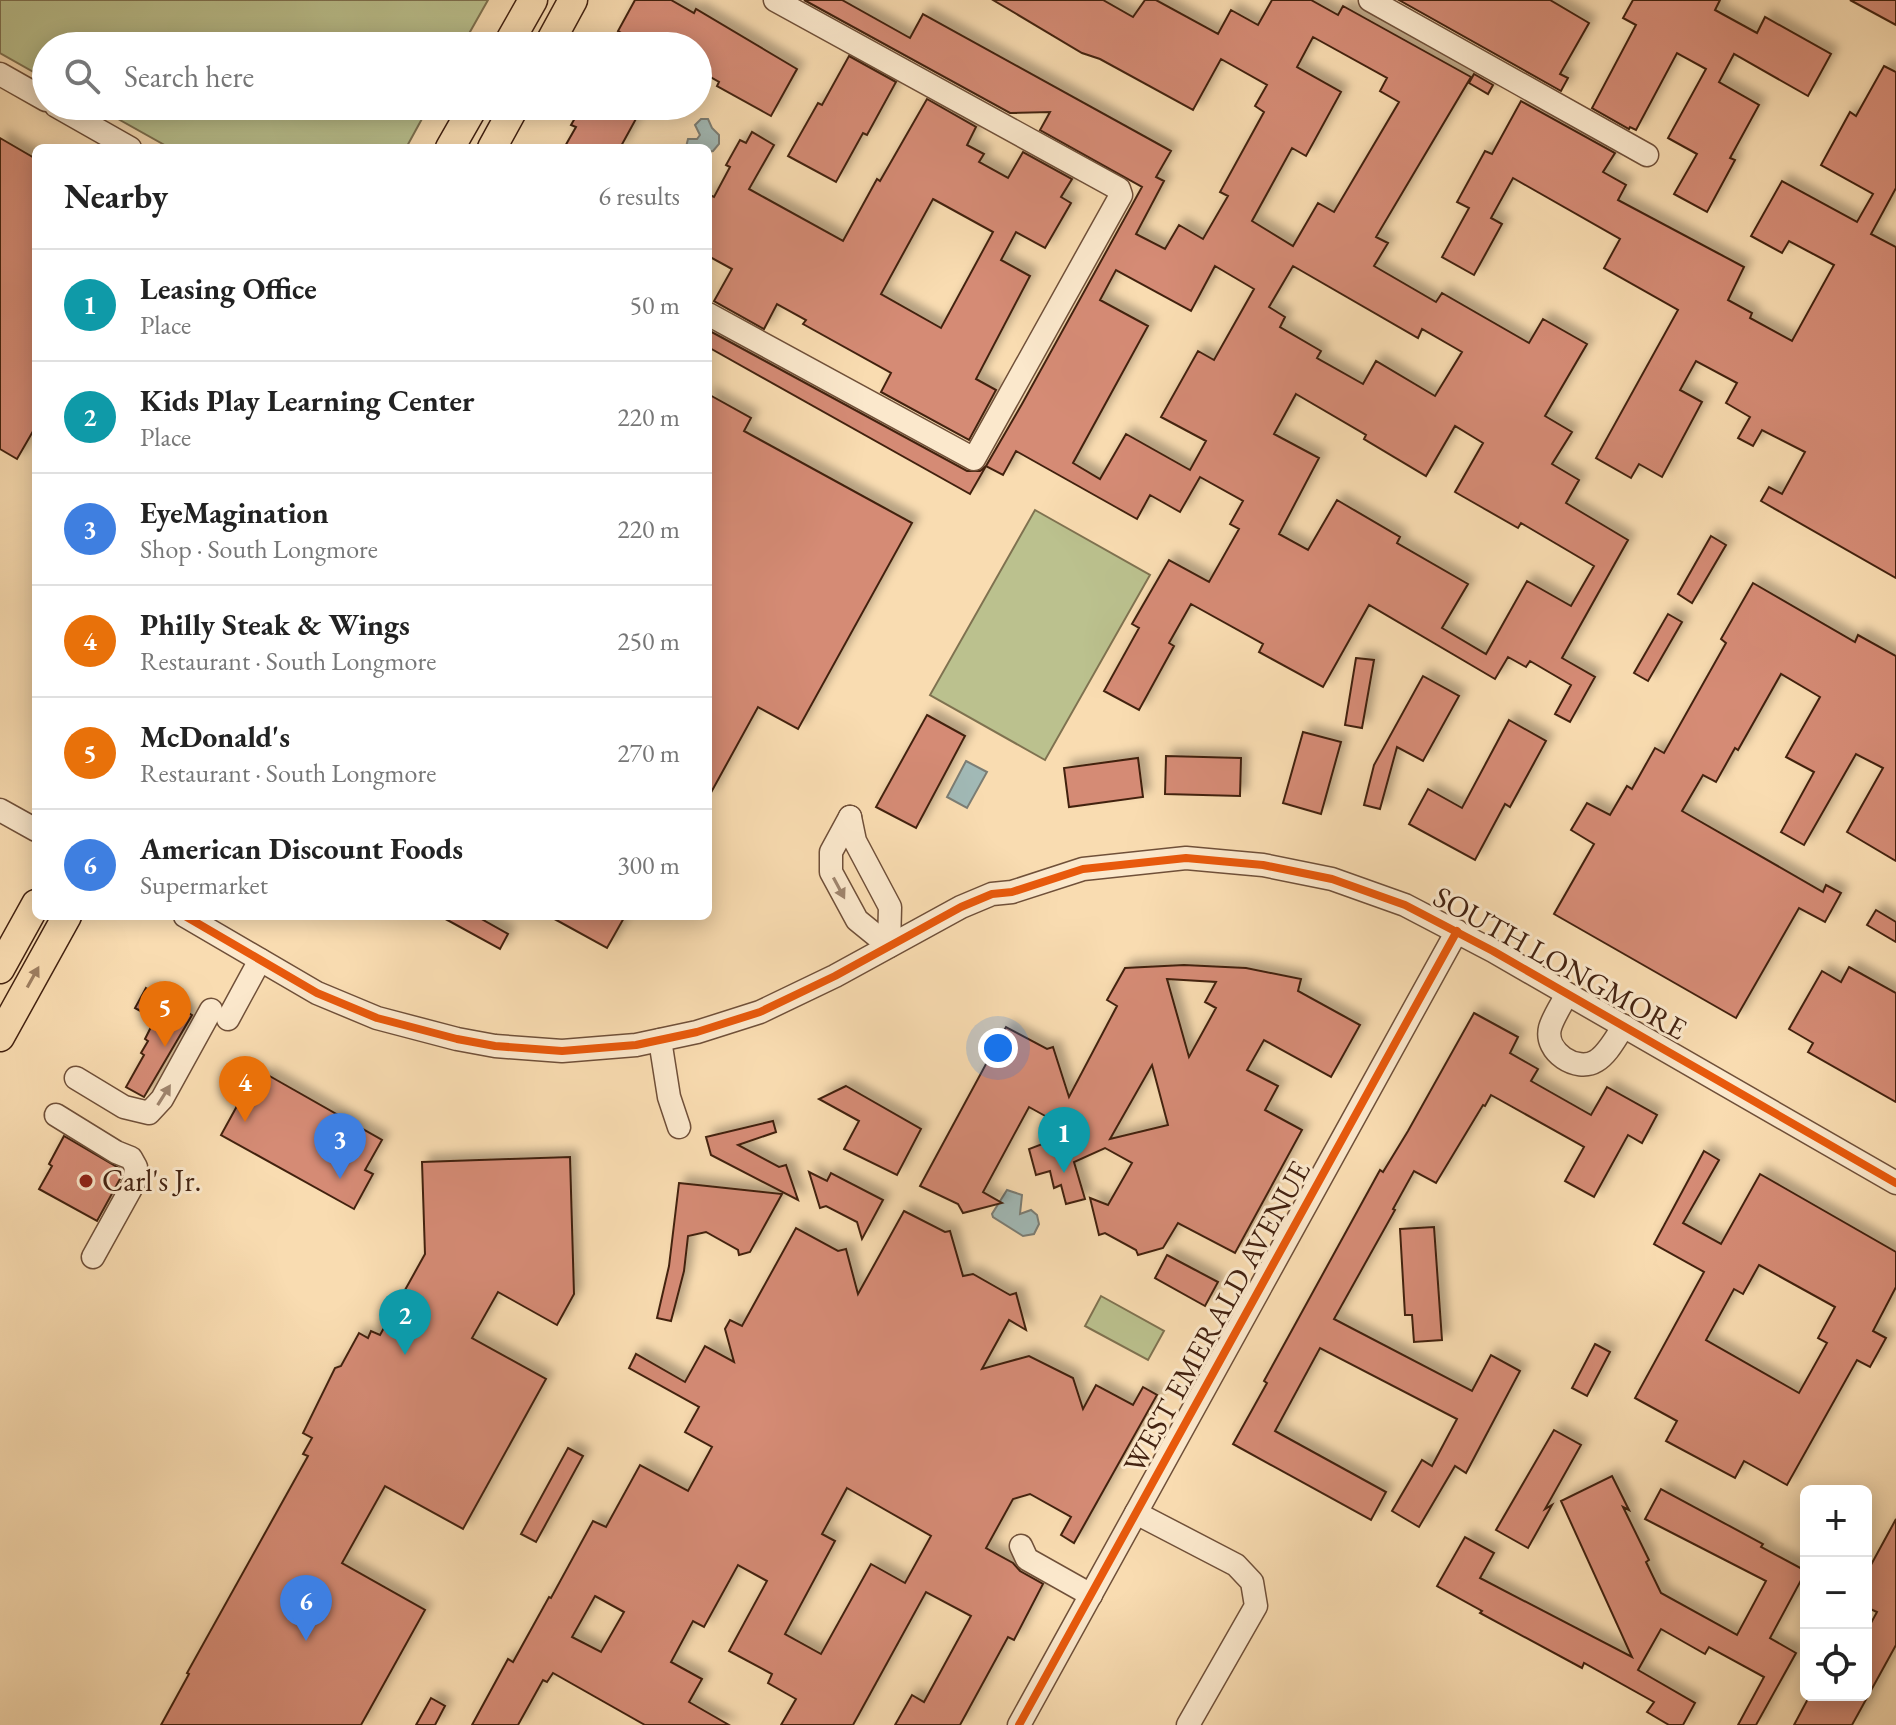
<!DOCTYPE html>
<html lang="en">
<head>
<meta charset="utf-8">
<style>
	:root { --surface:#fff; --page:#f2f2f2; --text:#222; --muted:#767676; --line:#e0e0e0; --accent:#111827 }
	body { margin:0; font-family:"EB Garamond",serif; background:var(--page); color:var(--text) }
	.controls { position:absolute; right:24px; bottom:24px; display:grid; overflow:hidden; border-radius:12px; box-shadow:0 4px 20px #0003 }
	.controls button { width:72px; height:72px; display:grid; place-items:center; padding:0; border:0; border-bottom:2px solid var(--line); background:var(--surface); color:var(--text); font:40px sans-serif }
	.you { position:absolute; left:998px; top:1048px; width:28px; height:28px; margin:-20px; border:6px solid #fff; border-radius:50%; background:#1a73e8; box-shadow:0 0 0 12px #1a73e833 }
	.badge { display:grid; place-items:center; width:52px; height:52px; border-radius:50%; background:var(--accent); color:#fff; font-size:26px; font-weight:700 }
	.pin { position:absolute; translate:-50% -66px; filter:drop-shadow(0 2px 4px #0008) }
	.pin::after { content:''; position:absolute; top:42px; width:28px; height:24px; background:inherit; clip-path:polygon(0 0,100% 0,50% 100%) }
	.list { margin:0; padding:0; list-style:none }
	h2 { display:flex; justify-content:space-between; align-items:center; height:104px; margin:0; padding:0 32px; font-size:34px }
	h2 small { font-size:26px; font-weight:400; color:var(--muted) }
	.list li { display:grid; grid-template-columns:52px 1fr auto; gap:24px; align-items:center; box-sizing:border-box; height:112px; padding:0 32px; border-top:2px solid var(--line) }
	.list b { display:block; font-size:30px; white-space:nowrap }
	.list p { margin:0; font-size:26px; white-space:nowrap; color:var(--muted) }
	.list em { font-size:26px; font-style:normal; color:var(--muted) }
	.icon { flex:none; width:44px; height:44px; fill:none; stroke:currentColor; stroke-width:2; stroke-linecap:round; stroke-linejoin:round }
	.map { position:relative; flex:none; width:1896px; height:1725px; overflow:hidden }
	.search { position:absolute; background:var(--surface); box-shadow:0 4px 20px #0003; left:32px; top:32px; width:680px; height:88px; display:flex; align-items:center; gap:20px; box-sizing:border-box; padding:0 28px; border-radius:44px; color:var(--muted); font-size:30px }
	.panel { position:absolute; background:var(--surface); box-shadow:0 4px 20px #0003; left:32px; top:144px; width:680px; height:776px; border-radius:12px }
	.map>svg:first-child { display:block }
	.green { fill:#bbc18e; stroke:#7f7250; stroke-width:2 }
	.water { fill:#a1b9b6; stroke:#7b7d74; stroke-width:2 }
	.building { fill:#d58b75; stroke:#432211; stroke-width:2; fill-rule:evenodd; filter:url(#shadow) }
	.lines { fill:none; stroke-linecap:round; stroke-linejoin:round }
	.minor-casing { stroke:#705039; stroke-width:25 }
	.major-casing { stroke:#432211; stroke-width:31 }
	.minor { stroke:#fbe8cc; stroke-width:22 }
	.major { stroke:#f9dcb1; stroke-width:28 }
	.cycleway-casing { stroke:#fbe8cc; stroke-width:13 }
	.cycleway { stroke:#e8590c; stroke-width:8 }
	.oneway { fill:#9f856e }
	.oneway2 { fill:#9e7f61 }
	.poi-dot { fill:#8f2418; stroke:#fbe8cc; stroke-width:3 }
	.labels { text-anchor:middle; stroke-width:6; stroke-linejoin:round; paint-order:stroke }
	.street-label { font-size:30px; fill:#432211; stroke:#fbe8cc }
	.poi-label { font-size:30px; fill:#432211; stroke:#fbe8cc; text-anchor:start }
</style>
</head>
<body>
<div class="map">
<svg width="1896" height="1725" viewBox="0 0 1896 1725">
	<defs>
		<filter id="shadow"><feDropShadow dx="7" dy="-7" stdDeviation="4" flood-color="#0004"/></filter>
	</defs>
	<rect width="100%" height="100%" fill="#f9dcb1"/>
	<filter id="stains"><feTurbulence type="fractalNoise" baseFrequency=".0025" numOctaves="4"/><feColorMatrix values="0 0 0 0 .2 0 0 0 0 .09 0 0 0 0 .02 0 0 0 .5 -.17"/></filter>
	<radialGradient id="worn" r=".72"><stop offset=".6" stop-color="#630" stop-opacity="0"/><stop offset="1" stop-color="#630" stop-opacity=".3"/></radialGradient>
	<g class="green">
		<polygon points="0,0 488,0 462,46 46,46 46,79 0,53"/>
		<polygon points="95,106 429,106 406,148 170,148"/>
		<polygon points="1035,510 1150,575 1045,760 930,695"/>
		<polygon points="1101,1296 1164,1331 1148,1360 1085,1326"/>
	</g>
	<g class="water">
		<polygon points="701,119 708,119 712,128 719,135 719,144 713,151 708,152 708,148 686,147 688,139 697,139 700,135 695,125"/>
		<polygon points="966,761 987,772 967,808 947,797"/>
		<polygon points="1007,1190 1022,1195 1020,1214 1031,1210 1037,1215 1039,1224 1034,1234 1023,1236 993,1217 992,1214"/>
	</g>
	<g class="building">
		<polygon points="635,0 671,0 694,13 696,9 797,69 771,116 717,86 719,82 698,70 698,46 644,46 618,31"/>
		<path d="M804,0H842L910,38L923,14L1171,151L1156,177L1164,181L1136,234L1165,249L1179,225L1203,239L1228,196L1220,192L1264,112L1255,106L1267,85L1221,59L1193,110L1100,59L1082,53L993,0H1103L1133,17L1145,0H1156L1218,34L1231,10L1258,25L1272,0H1311L1338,15L1343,6L1471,77L1376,237L1388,243L1374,266L1436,302L1442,293L1529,343L1543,319L1587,344L1545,416L1572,432L1552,464L1579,480L1566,503L1628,540L1562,658L1595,677L1570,722L1555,714L1571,685L1530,661L1526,667L1508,657L1495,679L1369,605L1323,687L1259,652L1263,644L1191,604L1169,643L1174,646L1139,710L1104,691L1139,628L1132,624L1169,560L1209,582L1239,529L1230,524L1243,501L1200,477L1180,512L1150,495L1137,519L1016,451L1003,475L986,466L970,494L708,347V330L967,471H980L986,466L1022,404L1142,187L1040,130L1050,112L1010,113ZM1313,37L1387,78L1380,91L1399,102L1334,212L1318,203L1293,246L1252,221L1292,148L1306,156L1341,92L1297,67ZM1215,266L1254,289L1214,360L1198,351L1161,417L1206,441L1190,470L1126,434L1100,479L1073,463L1148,326L1100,300L1116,270L1191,311ZM1293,266L1418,338L1422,329L1462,352L1435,396L1376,361L1363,384L1317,358L1321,351L1280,327L1285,317L1269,307ZM1296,394L1366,435L1364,439L1426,476L1455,426L1483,443L1455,492L1518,528L1521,523L1594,566L1571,606L1527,581L1486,654L1442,628L1468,584L1397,543L1400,537L1337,500L1308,550L1279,534L1319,458L1274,434Z"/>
		<polygon points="1399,0 1550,0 1589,23 1560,74 1568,78 1561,91"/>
		<polygon points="1633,0 1720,0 1715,10 1757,33 1765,17 1831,54 1808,96 1734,54 1719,82 1759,105 1730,158 1735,160 1707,212 1674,194 1697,154 1668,138 1706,69 1677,53 1636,130 1630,127 1629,129 1592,108 1636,25 1623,18"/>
		<polygon points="1850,0 1896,0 1896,25"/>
		<polygon points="849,56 896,82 867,135 863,133 836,182 788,156 818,103 822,105"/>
		<polygon points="1884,66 1896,72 1896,188 1871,234 1896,247 1896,578 1761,501 1769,487 1782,494 1805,452 1762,430 1753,446 1738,438 1750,417 1726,403 1737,383 1696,361 1680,390 1702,402 1662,477 1639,464 1631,478 1596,458 1678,310 1604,268 1620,239 1513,178 1491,218 1502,224 1474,275 1442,257 1469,208 1457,202 1485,151 1492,154 1521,101 1615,153 1603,172 1626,185 1618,200 1744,267 1728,300 1752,313 1750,318 1792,341 1834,265 1789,241 1782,253 1751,236 1782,181 1857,222 1873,194 1821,165 1850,112 1856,116"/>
		<polygon points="1474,74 1493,85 1488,94 1469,83"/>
		<path d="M927,99L976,127L967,145L984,154L979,162L1008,178L1023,152L1072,179L1061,197L1071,203L1045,248L1016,232L1001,260L1030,276L976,379L996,390L969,440L881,392L891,373L803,324L806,320L777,304L764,329L714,301L732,269L708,256V194L714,197L730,167L726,165L740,140L746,143L752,132L774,145L749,189L843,241L877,179L880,181ZM933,199L993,232L941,328L881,294Z"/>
		<polygon points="582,106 643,106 620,148 564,148 576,127 571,125"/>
		<polygon points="0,138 36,159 36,426 17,459 0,449"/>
		<polygon points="708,394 751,418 744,431 912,523 798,729 758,707 708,798"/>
		<polygon points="1711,536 1726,545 1692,603 1678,594"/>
		<polygon points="1753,583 1855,642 1858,635 1896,656 1896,861 1847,832 1883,768 1856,754 1804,845 1781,832 1814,772 1786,757 1820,697 1781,674 1738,750 1735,748 1716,782 1703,775 1682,811 1823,892 1826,885 1841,893 1825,922 1799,908 1736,1018 1554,914 1594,844 1571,830 1587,803 1610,815 1627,786 1632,789 1655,748 1664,753 1726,643 1721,639"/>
		<polygon points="1668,614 1682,622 1648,681 1634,673"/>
		<polygon points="1356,658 1374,660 1362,728 1345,725"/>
		<polygon points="1423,676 1459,696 1423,761 1397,747 1380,809 1364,805 1374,765"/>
		<polygon points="927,715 965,736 916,828 876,807"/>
		<polygon points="1509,720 1546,741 1510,807 1505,804 1475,860 1409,824 1428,789 1462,808"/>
		<polygon points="1303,732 1341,742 1321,814 1283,803"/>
		<polygon points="1166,756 1241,758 1240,796 1165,794"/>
		<polygon points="1138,758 1143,797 1069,807 1064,768"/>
		<polygon points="1876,910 1896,922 1896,942 1867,925"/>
		<polygon points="440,916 476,916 508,934 500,949"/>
		<polygon points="549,916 625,916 607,948"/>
		<path d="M1184,965L1246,968L1301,979L1298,991L1360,1025L1331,1077L1264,1040L1247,1070L1278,1086L1265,1110L1302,1130L1235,1253L1178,1223L1163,1248L1138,1255L1136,1250L1105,1233L1099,1235L1090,1198L1108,1205L1132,1163L1105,1148L1074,1162L1085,1199L1066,1204L1061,1185L1054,1188L1050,1171L1036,1175L1029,1149L1074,1132L1029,1107L983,1192L1002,1203L963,1213L958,1204L920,1186L1006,1027L1047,1049L1053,1047L1069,1097L1117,1006L1107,1000L1125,968ZM1167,979L1216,982L1205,1002L1216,1008L1189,1057ZM1152,1065L1168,1125L1110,1139Z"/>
		<polygon points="1849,967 1896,993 1896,1102 1808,1052 1813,1043 1789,1029 1822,971 1841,982"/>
		<polygon points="146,988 192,1015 144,1097 126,1087 144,1055 141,1053 148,1041 145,1039 155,1019 135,1008"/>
		<polygon points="1474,1013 1518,1037 1510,1053 1538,1069 1531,1081 1591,1115 1607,1087 1657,1115 1642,1143 1628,1135 1594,1197 1565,1181 1584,1147 1491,1095 1485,1106 1483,1105 1436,1183 1414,1171 1393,1209 1395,1210 1334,1319 1472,1391 1491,1355 1520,1371 1466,1473 1455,1466 1419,1527 1392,1511 1422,1460 1432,1466 1457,1419 1320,1348 1275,1431 1386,1492 1371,1520 1233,1444 1267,1383 1264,1381 1380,1170 1383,1172 1408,1131"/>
		<polygon points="266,1074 382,1140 365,1170 373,1174 354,1209 221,1135 248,1086 256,1091"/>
		<polygon points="846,1086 921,1129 897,1175 844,1149 859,1121 819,1099"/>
		<polygon points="773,1121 776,1132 738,1145 779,1167 786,1165 798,1200 711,1155 706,1137"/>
		<polygon points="64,1136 122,1170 120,1179 97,1221 39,1189 52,1166 49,1164"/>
		<path d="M1704,1151L1719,1160L1683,1223L1721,1244L1760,1174L1896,1252V1287L1873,1331L1886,1338L1870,1367L1857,1360L1787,1485L1744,1461L1735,1478L1666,1441L1677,1421L1635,1398L1704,1272L1654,1244ZM1759,1265L1835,1307L1818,1338L1827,1343L1799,1393L1706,1340L1734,1289L1743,1294Z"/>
		<polygon points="570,1157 574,1294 557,1325 498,1292 472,1338 546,1379 463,1529 385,1486 342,1563 425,1610 361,1725 161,1725 189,1674 187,1673 308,1456 303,1454 312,1438 303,1433 335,1368 341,1366 359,1333 368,1338 371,1331 380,1335 425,1254 422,1162"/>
		<polygon points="809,1172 827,1181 831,1173 883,1200 862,1239 857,1222 826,1206 820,1208"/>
		<polygon points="679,1183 782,1194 750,1252 739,1255 738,1250 706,1232 688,1236 684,1271 671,1321 657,1318 669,1266"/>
		<path d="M904,1211L945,1232L950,1231L963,1276L973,1274L1010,1295L1016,1293L1026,1330L1009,1320L982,1369L1029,1356L1073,1378L1083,1409L1096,1385L1133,1405L1143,1387L1157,1395L1074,1543L1061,1535L1071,1517L1030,1494L1013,1499L986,1548L1013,1563L1020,1571L1043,1584L1014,1640L1008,1637L960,1725H895L912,1695L924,1702L971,1616L926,1592L853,1725H781L796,1699L768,1683L772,1674L729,1651L767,1581L738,1565L704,1627L693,1621L671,1662L702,1679L689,1702L729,1725H645L553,1673L547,1682L543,1680L518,1725H472L508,1659L513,1662L549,1597L551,1598L593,1521L606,1527L640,1465L688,1491L712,1447L685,1432L699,1407L629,1368L636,1354L685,1382L705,1346L734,1362L725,1329L730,1320L742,1326L796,1228L838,1251L846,1249L858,1294ZM847,1488L931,1536L905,1583L871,1564L821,1654L785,1634L835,1541L822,1534ZM595,1596L624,1612L601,1652L572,1637Z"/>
		<polygon points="1434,1227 1442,1340 1414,1342 1412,1315 1405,1315 1400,1229"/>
		<polygon points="1167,1255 1218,1282 1205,1306 1155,1278"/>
		<polygon points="1595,1344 1610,1352 1587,1396 1572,1388"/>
		<polygon points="1554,1430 1581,1445 1545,1509 1552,1505 1528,1548 1496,1530"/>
		<polygon points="568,1448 583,1456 536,1542 521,1534"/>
		<polygon points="1612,1476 1629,1510 1623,1507 1649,1560 1646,1562 1661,1593 1737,1635 1766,1581 1645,1519 1661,1489 1763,1544 1761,1547 1806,1571 1770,1638 1796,1653 1756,1725 1738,1725 1764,1677 1709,1647 1705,1654 1661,1629 1638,1670 1695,1703 1683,1725 1669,1725 1647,1712 1654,1702 1584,1663 1582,1668 1480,1613 1482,1611 1437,1586 1465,1537 1494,1553 1480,1578 1632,1657 1561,1501"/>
		<polygon points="1896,1519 1896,1645 1852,1725 1794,1725 1810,1695 1866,1695 1866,1632 1877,1612 1866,1607 1866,1574"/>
		<polygon points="431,1698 445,1706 435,1725 416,1725"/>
	</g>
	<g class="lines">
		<defs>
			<g id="minor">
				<polyline points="1370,0 1647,155"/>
				<polyline points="0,74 46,100"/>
				<polyline points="56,106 130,148"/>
				<polyline points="708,314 974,459 1121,195 1119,189 775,0"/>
				<polyline points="0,810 36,830"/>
				<polyline points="850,817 831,852 831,872 857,920 889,946"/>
				<polyline points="850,817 855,841 890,907 889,946"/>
				<polyline points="185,916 317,993 377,1018 457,1039 495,1046 562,1051 636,1045 697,1032 760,1012 835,976 961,907 992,894 1012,892 1083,869 1186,858 1263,865 1332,879 1405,905 1493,951 1896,1183"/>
				<path d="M1567,994C1562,1004 1553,1017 1550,1028C1544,1052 1577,1073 1596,1061C1608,1054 1616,1037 1624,1026"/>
				<polyline points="228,1019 260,960"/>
				<polyline points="660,1040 669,1097 679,1127"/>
				<polyline points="76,1078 124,1107 149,1113 162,1099 211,1010"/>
				<polyline points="56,1115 116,1152 131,1158 136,1167 134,1183 93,1257"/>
				<polyline points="1136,1513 1236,1565 1252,1582 1256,1606 1188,1725"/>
				<polyline points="1021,1546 1027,1559 1091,1595"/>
				<polyline points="1019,1725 1457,931"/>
			</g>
			<g id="major">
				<polyline points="507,46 533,0"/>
				<polyline points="548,46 573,0"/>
				<polyline points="450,148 474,106"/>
				<polyline points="492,148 515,106"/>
				<polyline points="0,969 36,904"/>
				<polyline points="0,1037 67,916"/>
			</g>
		</defs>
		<use href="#minor" class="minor-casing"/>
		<use href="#major" class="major-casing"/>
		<use href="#minor" class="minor"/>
		<use href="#major" class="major"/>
		<defs>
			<g id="cycleway">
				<polyline points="185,916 317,993 377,1018 457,1039 495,1046 562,1051 636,1045 697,1032 760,1012 835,976 961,907 992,894 1012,892 1083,869 1186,858 1263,865 1332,879 1405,905 1493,951 1896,1183"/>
				<polyline points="1019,1725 1457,931"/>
			</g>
		</defs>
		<use href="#cycleway" class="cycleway-casing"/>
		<use href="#cycleway" class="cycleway"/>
	</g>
	<defs><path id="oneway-solid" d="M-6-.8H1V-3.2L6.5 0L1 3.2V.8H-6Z" transform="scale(2)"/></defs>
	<g class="oneway">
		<use href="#oneway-solid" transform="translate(839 888) rotate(62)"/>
		<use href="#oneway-solid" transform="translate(164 1095) rotate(-58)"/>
	</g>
	<use class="oneway2" href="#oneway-solid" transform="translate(33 977) rotate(-61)"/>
	<circle class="poi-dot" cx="86" cy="1181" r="8"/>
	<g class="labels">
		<g class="street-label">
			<text transform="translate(1560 963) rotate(29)" y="10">SOUTH LONGMORE</text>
			<text transform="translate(1217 1317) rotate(-61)" y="10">WEST EMERALD AVENUE</text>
		</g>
		<g class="poi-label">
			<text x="102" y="1191">Carl's Jr.</text>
		</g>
	</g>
	<rect width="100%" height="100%" filter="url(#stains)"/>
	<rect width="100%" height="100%" fill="url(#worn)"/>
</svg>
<div class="controls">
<button>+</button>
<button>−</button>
<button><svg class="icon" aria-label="locate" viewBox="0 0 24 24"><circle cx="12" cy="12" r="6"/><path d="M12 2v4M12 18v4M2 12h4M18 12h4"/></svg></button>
</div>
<div class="you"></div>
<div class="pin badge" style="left:1064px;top:1173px;background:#0f9aa8">1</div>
<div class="pin badge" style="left:405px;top:1355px;background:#0f9aa8">2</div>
<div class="pin badge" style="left:340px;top:1179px;background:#3f7fe0">3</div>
<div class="pin badge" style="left:245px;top:1122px;background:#e8710a">4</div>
<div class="pin badge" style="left:165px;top:1047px;background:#e8710a">5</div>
<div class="pin badge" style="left:306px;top:1641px;background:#3f7fe0">6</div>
<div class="search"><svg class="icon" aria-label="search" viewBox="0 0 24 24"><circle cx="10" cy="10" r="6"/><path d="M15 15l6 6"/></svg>Search here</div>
<section class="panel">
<h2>Nearby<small>6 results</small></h2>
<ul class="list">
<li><span class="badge" style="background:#0f9aa8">1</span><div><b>Leasing Office</b><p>Place</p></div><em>50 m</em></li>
<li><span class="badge" style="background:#0f9aa8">2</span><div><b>Kids Play Learning Center</b><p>Place</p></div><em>220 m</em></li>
<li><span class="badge" style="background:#3f7fe0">3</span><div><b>EyeMagination</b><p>Shop · South Longmore</p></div><em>220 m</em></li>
<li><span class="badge" style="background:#e8710a">4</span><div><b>Philly Steak &amp; Wings</b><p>Restaurant · South Longmore</p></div><em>250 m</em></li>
<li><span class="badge" style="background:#e8710a">5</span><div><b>McDonald's</b><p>Restaurant · South Longmore</p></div><em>270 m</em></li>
<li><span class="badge" style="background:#3f7fe0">6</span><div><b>American Discount Foods</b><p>Supermarket</p></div><em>300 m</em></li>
</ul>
</section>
</div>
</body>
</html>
